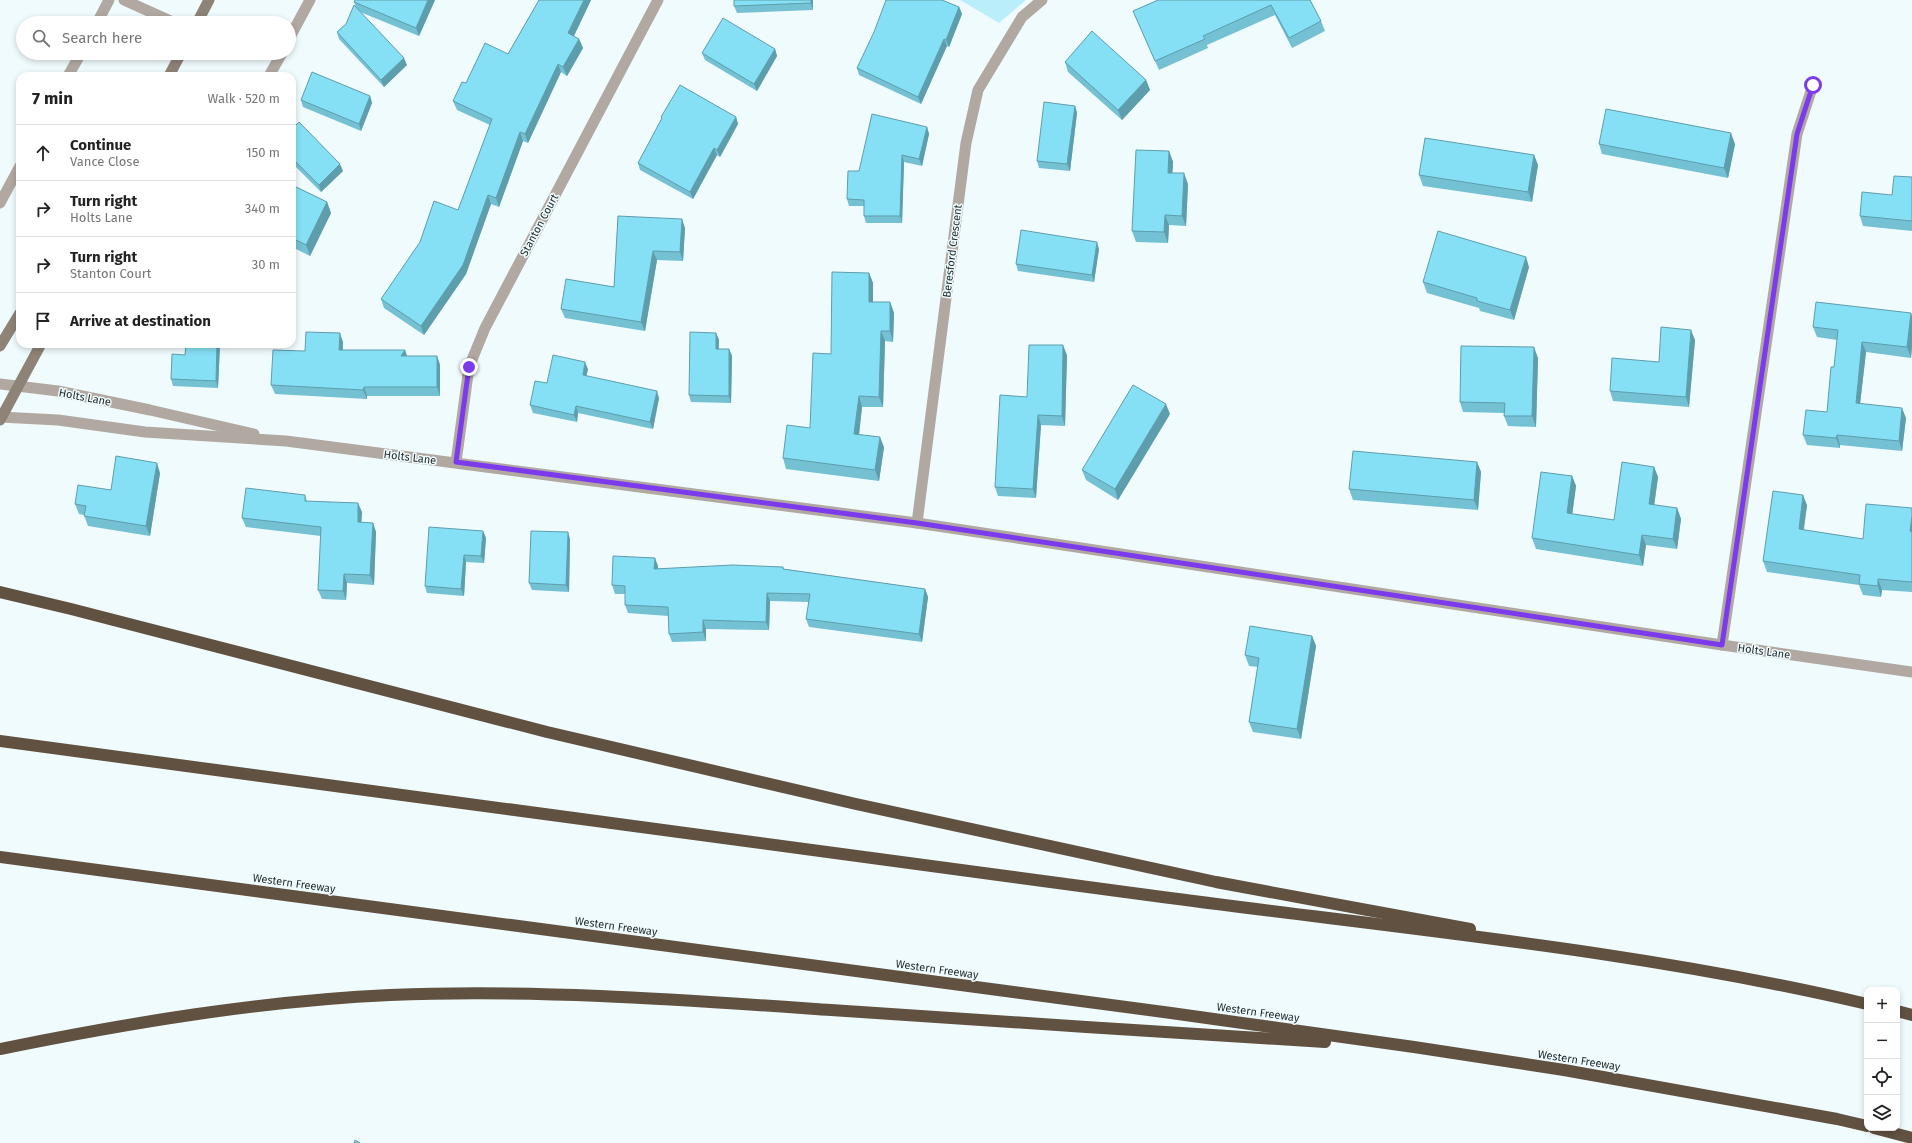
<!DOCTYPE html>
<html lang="en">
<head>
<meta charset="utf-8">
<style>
	:root { --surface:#fff; --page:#f2f2f2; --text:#222; --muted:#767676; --line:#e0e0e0 }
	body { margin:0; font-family:"Fira Sans",sans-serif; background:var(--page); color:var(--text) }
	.controls { position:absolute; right:12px; bottom:12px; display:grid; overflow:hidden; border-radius:8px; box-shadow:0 2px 6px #0003 }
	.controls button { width:36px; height:36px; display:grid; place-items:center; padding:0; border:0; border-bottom:1px solid var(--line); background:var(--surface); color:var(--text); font:20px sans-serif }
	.stop { position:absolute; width:12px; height:12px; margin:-9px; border:3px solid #7c3aed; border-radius:50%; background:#fff }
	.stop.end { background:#7c3aed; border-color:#fff; box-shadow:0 1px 4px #0008 }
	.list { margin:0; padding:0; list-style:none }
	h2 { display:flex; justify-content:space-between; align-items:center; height:52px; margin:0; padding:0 16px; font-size:17px }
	h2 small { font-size:13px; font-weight:400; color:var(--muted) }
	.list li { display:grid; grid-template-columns:26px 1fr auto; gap:12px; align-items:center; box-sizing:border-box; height:56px; padding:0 16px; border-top:1px solid var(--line) }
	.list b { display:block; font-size:15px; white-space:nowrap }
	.list p { margin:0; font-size:13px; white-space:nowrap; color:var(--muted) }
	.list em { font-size:13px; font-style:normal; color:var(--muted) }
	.icon { flex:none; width:22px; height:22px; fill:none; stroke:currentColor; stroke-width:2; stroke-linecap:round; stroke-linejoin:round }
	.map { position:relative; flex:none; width:1912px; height:1143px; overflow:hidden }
	.search { position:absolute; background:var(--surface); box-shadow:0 2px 6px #0003; left:16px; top:16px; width:280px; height:44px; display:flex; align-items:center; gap:10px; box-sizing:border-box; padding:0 14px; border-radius:22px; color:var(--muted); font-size:15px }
	.panel { position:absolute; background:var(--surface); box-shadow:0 2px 6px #0003; left:16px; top:72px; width:280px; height:276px; border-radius:12px }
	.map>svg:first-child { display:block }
	.green { fill:#bbeefb }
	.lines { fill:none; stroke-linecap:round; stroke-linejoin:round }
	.service { stroke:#b1a9a1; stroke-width:11 }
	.minor { stroke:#b1a9a1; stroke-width:11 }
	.secondary { stroke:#8e8377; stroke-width:11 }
	.motorway { stroke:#605140; stroke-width:12 }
	.wall { fill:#73c1d3 }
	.shaded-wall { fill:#5e9dac }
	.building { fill:#86e0f5; stroke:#5e9dac }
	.route { stroke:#7c3aed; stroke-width:5 }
	.labels { text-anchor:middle; stroke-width:3; stroke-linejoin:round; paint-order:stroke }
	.street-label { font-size:11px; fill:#212d2f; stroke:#f0fbfe }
</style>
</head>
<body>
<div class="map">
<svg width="1912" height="1143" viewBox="0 0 1912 1143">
	<rect width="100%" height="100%" fill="#f0fbfe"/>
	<polygon class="green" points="960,0 1026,0 999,23"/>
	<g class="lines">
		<g class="service">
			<polyline points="97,23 109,0"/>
			<polyline points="68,76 81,53"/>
			<polyline points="0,203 20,166"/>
		</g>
		<g class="minor">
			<polyline points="124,0 175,23"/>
			<polyline points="289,39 310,0"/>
			<polyline points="269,76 282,53"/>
			<polyline points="0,384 58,391 150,410 254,434"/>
			<polyline points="0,417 58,420 145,432 286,441 917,523 1722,645 1912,672"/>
			<polyline points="456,462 469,367 485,328 658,0"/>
			<polyline points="917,523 966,143 978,90 1022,17 1042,0"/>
			<polyline points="1722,645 1797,134 1813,85"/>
		</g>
		<g class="secondary">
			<polyline points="197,23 209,0"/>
			<polyline points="169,76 181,53"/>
			<polyline points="0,346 20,313"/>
			<polyline points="0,420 41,344"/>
		</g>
		<g class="motorway">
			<polyline points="0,592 71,609 547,732 856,804 1216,882 1470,929"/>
			<path d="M0,741C385,792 770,844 1155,896C1393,928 1634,949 1867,1004"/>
			<polyline points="0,857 1171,1013 1414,1047 1564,1070 1837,1119 1867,1126"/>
			<polyline points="1897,1011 1912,1015"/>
			<path d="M0,1049C128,1023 259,1001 390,995C538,989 685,1000 831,1010C996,1021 1160,1032 1325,1042"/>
			<polyline points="1874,1128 1912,1138"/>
		</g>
	</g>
	<g class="wall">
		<polygon points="355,0 435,0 419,36 360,12 407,65 384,87 339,39 337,32 346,24 356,7 354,2"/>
		<polygon points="539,0 591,0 574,36 579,39 583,48 567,76 561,72 528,143 523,141 499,207 491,204 466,274 424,335 384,308 381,299 458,210 490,125 457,110 453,101 466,83 508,54"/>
		<polygon points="813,0 813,10 737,13 734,6"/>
		<polygon points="1310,0 1321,21 1325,31 1292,48 1275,15 1207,45 1208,48 1159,70 1137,20 1133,11"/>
		<polygon points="959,7 962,14 949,47 947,46 921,104 859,75 857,68"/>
		<polygon points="775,49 777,56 757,91 705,60 702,53"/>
		<polygon points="1065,62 1146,80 1150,90 1122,120 1068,72"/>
		<polygon points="370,96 372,103 361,131 303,107 301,100"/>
		<polygon points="1075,106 1077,113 1070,171 1039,168 1037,161"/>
		<polygon points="661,117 736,117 738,124 720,157 717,155 693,199 640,170 638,163 662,119"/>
		<polygon points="927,127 929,134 922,166 904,162 902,223 866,223 864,216 864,206 849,206 847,199 859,171"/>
		<polygon points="292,129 343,171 321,192 292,163"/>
		<polygon points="1599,144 1735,144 1728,178 1602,154"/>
		<polygon points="1169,151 1173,162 1172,173 1188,184 1186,226 1169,225 1168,243 1136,242 1132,231"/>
		<polygon points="1534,155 1538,165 1532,202 1423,186 1419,175"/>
		<polygon points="1912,177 1912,231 1863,226 1860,216 1892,195"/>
		<polygon points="292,185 327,202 331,213 310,256 292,247"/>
		<polygon points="618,216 685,228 683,261 657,260 645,331 565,318 561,309 614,287"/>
		<polygon points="1099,249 1094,282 1018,271 1016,264"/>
		<polygon points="1529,267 1514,320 1480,311 1479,308 1427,293 1423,282"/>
		<polygon points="869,273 873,283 873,302 890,302 894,313 893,342 885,341 883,407 862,407 859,434 884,447 879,481 786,469 783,458 810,428 831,354"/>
		<polygon points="1911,313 1912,317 1912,346 1911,358 1866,352 1860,404 1906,418 1902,451 1840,445 1840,448 1807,445 1803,435 1827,412 1834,367 1837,340 1817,337 1813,327"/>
		<polygon points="716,333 719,340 719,349 729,349 732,356 731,403 691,402 689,395"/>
		<polygon points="1695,340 1689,407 1613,401 1610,391"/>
		<polygon points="343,342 343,350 405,350 407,356 437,356 440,365 440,396 367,396 367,399 275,394 271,385 305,351"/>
		<polygon points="186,344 220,344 218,388 173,386 171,379 185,355"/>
		<polygon points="1067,355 1065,426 1041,425 1036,498 998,496 995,487 1027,397"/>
		<polygon points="1538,358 1536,427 1508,426 1504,416 1504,413 1463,412 1460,402"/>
		<polygon points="588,369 586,376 659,398 653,429 578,413 577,422 533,413 530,405 547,383"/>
		<polygon points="1170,414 1118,500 1086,480 1082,470"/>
		<polygon points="1477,462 1481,472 1478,510 1353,500 1349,489"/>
		<polygon points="1654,467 1658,477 1654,505 1677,508 1681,519 1677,549 1646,545 1643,566 1536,549 1532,538 1572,476 1576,486 1572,514 1614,520"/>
		<polygon points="160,473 150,536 88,526 84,515 79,514 75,504 111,490"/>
		<polygon points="305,495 307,501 362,512 361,522 373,523 376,532 374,585 347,583 346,600 322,599 318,590 321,536 246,527 242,518"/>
		<polygon points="1807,505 1804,530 1863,539 1912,508 1912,592 1882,590 1881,597 1863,595 1859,585 1767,572 1763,561"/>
		<polygon points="483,531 486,538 484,563 466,562 464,596 427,593 425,586"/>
		<polygon points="570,539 569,592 532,590 529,583"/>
		<polygon points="658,566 658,569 783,567 784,569 925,589 928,597 922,642 809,627 806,619 809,602 770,601 769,630 706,629 706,641 672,642 669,634 668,616 628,613 625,605 625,594 615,594 612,585"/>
		<polygon points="1312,636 1316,646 1301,739 1253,732 1249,722 1258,667 1249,666 1245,655"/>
	</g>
	<g class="shaded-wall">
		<polygon points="428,0 435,0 419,36 416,28"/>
		<polygon points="584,0 591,0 571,42 568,33"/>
		<polygon points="811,0 813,0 813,10 811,3"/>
		<polygon points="959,7 962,14 949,47 946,40"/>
		<polygon points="579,39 583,48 567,76 563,67"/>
		<polygon points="944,39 947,46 921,104 918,97"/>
		<polygon points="775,49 777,56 757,91 754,84"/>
		<polygon points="404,58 407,65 384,87 381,80"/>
		<polygon points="558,64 561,72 528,143 525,134"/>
		<polygon points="1146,80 1150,90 1122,120 1118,110"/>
		<polygon points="370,96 372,103 361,131 359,124"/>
		<polygon points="1075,106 1077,113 1070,171 1067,164"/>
		<polygon points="736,117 738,124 720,157 717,150"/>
		<polygon points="927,127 929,134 922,166 919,159"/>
		<polygon points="520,132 523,141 499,207 496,198"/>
		<polygon points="1731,133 1735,144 1728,178 1724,168"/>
		<polygon points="714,148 717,155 693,199 690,192"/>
		<polygon points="1169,151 1173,162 1172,183 1168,173"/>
		<polygon points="902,155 904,162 902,223 900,216"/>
		<polygon points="1534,155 1538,165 1532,202 1528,192"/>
		<polygon points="340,164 343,171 321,192 319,185"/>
		<polygon points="1184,173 1188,184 1186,226 1182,216"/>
		<polygon points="488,195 491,204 466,274 424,335 421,326"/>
		<polygon points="327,202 331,213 310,256 306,245"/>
		<polygon points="1165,215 1169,225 1168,243 1164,232"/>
		<polygon points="682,219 685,228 683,261 680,252"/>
		<polygon points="1097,242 1099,249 1094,282 1092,275"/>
		<polygon points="653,251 657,260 645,331 641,322"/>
		<polygon points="1526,257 1529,267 1514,320 1510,310"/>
		<polygon points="869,273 873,283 873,313 869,302"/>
		<polygon points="890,302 894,313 893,342 890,331"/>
		<polygon points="1911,313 1912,317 1912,346 1911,358 1907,347"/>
		<polygon points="1691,330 1695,340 1689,407 1686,397"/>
		<polygon points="881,331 885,341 883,407 879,397"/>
		<polygon points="340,333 343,342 342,359 339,350"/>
		<polygon points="716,333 719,340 718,356 716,349"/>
		<polygon points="1862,342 1866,352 1859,413 1856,403"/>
		<polygon points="217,344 220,344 218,388 216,381"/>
		<polygon points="1063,345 1067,355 1065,426 1062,416"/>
		<polygon points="1534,347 1538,358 1536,427 1532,416"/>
		<polygon points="729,349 732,356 731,403 729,396"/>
		<polygon points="405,350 408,359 401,356"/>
		<polygon points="437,356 440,365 440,396 437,387"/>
		<polygon points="585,362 588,369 585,382 583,375"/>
		<polygon points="364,387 367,396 367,399 363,390"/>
		<polygon points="657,391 659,398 653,429 650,422"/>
		<polygon points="859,396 862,407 858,444 854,434"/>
		<polygon points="1166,404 1170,414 1118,500 1115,489"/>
		<polygon points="576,406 578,413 577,422 574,415"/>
		<polygon points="1902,408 1906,418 1902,451 1899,441"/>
		<polygon points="1038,415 1041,425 1036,498 1033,489"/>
		<polygon points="1837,435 1840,445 1840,448 1836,438"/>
		<polygon points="880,437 884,447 879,481 875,470"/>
		<polygon points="1477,462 1481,472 1478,510 1474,500"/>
		<polygon points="157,463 160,473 150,536 146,526"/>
		<polygon points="1654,467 1658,477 1653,514 1649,504"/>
		<polygon points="1572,476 1576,486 1571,524 1567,513"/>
		<polygon points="1803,495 1807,505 1802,540 1799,529"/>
		<polygon points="358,503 362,512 361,531 358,522"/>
		<polygon points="1677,508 1681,519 1677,549 1673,539"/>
		<polygon points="1912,516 1912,536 1910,531"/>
		<polygon points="373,523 376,532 374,585 370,575"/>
		<polygon points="483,531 486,538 484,563 481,556"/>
		<polygon points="568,532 570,539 569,592 566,585"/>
		<polygon points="1642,535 1646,545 1643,566 1639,555"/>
		<polygon points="464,555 466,562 464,596 461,589"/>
		<polygon points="655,558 658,566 657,578 654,569"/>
		<polygon points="344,574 347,583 346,600 343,591"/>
		<polygon points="1878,579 1882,590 1881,597 1878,586"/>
		<polygon points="925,589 928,597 922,642 919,634"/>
		<polygon points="767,593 770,601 769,630 766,622"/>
		<polygon points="703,620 706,629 706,641 703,632"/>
		<polygon points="1312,636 1316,646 1301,739 1297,729"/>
	</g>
	<g class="building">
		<polygon points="355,0 428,0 416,28 354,2"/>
		<polygon points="539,0 584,0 568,33 579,39 563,67 558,64 525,134 520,132 496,198 488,195 463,265 421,326 381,299 420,242 434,201 458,210 492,119 453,101 462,82 466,83 485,43 508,54"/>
		<polygon points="734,0 811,0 811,3 734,6"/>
		<polygon points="886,0 942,0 959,7 946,40 944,39 918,97 857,68 874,32"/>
		<polygon points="1158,0 1310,0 1321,21 1289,38 1271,5 1203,36 1205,39 1155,61 1133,11"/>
		<polygon points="354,5 404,58 381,80 337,32 346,24"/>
		<polygon points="723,18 775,49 754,84 702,53"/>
		<polygon points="1092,31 1146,80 1118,110 1065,62"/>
		<polygon points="312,72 370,96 359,124 301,100"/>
		<polygon points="680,85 736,117 717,150 714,148 690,192 638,163 662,118 661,117"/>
		<polygon points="1044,102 1075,106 1067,164 1037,161"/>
		<polygon points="1606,109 1731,133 1724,168 1599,144"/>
		<polygon points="872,114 927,127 919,159 902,155 900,216 864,216 864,200 847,199 848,171 859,171"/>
		<polygon points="299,122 340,164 319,185 292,158 292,129"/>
		<polygon points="1425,138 1534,155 1528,192 1419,175"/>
		<polygon points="1136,150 1169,151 1168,173 1184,173 1182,216 1165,215 1164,232 1132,231"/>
		<polygon points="1894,176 1912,177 1912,221 1860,216 1862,192 1892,195"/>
		<polygon points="292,185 327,202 306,245 292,238"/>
		<polygon points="618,216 682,219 680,252 653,251 641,322 561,309 566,279 614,287"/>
		<polygon points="1021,230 1097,242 1092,275 1016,264"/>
		<polygon points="1438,231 1526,257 1510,310 1477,301 1477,298 1423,282"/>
		<polygon points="832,272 869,273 869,302 890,302 890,331 881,331 879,397 859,396 854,434 880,437 875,470 783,458 787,425 810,428 813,353 831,354"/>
		<polygon points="1816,302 1911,313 1907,347 1862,342 1856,403 1902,408 1899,441 1837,435 1836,438 1803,435 1806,410 1827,412 1831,367 1834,367 1838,330 1813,327"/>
		<polygon points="1661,327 1691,330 1686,397 1610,391 1612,358 1659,362"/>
		<polygon points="306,332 340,333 339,350 405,350 401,356 437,356 437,387 364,387 363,390 271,385 273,350 305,351"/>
		<polygon points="690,332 716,333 716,349 729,349 729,396 689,395"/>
		<polygon points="186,344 217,344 216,381 171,379 172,354 185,355"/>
		<polygon points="1029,345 1063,345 1062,416 1038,415 1033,489 995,487 1000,395 1027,397"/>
		<polygon points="1461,346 1534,347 1532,416 1504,416 1505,403 1460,402"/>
		<polygon points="553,355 585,362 583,375 657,391 650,422 576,406 574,415 530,405 535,381 547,383"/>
		<polygon points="1133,385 1166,404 1115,489 1082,470"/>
		<polygon points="1353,451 1477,462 1474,500 1349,489"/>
		<polygon points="116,456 157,463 146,526 84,516 86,506 75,504 78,485 111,490"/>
		<polygon points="1622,462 1654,467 1649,504 1677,508 1673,539 1642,535 1639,555 1532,538 1541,472 1572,476 1567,513 1614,520"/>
		<polygon points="246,488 305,495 305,501 358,503 358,522 373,523 370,575 344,574 343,591 318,590 321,527 242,518"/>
		<polygon points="1773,491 1803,495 1799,529 1863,539 1866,504 1912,508 1912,516 1910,531 1912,532 1912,582 1878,579 1878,586 1859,584 1860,575 1763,561"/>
		<polygon points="429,527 483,531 481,556 464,555 461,589 425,586"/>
		<polygon points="531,531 568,532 566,585 529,583"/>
		<polygon points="613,556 655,558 654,569 733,565 783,567 783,569 925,589 919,634 806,619 810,594 767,593 766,622 703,620 703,632 669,634 668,607 625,605 625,586 612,585"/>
		<polygon points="1250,626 1312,636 1297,729 1249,722 1259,658 1245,655"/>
		<polygon points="355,1140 360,1143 354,1143"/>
	</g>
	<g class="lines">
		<polyline class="route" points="469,367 456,462 917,523 1722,645 1797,134 1813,85"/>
	</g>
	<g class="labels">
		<g class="street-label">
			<text transform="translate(539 225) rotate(-62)" y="4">Stanton Court</text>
			<text transform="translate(952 251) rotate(-83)" y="4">Beresford Crescent</text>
			<text transform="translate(85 397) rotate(11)" y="4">Holts Lane</text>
			<text transform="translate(410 457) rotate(7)" y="4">Holts Lane</text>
			<text transform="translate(1764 651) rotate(8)" y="4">Holts Lane</text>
			<text transform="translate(294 883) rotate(8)" y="4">Western Freeway</text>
			<text transform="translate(616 926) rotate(8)" y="4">Western Freeway</text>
			<text transform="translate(937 969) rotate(8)" y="4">Western Freeway</text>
			<text transform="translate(1258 1012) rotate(8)" y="4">Western Freeway</text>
			<text transform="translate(1579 1060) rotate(9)" y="4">Western Freeway</text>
		</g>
	</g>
</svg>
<div class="controls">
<button>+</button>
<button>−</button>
<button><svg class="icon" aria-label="locate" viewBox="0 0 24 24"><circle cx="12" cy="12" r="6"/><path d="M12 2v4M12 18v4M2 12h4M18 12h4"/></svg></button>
<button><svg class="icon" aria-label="layers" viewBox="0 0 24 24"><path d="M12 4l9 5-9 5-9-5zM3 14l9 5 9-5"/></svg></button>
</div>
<div class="stop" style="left:1813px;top:85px"></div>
<div class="stop end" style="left:469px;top:367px"></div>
<div class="search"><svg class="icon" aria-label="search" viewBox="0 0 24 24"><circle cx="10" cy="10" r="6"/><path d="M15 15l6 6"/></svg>Search here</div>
<section class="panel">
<h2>7 min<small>Walk · 520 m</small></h2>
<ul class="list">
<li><svg class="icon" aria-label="ahead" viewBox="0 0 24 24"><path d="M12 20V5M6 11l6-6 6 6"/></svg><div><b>Continue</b><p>Vance Close</p></div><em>150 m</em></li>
<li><svg class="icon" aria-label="right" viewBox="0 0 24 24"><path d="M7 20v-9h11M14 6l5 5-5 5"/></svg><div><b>Turn right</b><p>Holts Lane</p></div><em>340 m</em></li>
<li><svg class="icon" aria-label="right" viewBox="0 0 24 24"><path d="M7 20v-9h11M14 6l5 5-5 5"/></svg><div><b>Turn right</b><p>Stanton Court</p></div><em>30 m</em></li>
<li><svg class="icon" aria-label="arrive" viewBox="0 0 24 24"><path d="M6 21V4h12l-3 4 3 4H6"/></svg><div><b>Arrive at destination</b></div></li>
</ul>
</section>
</div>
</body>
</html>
